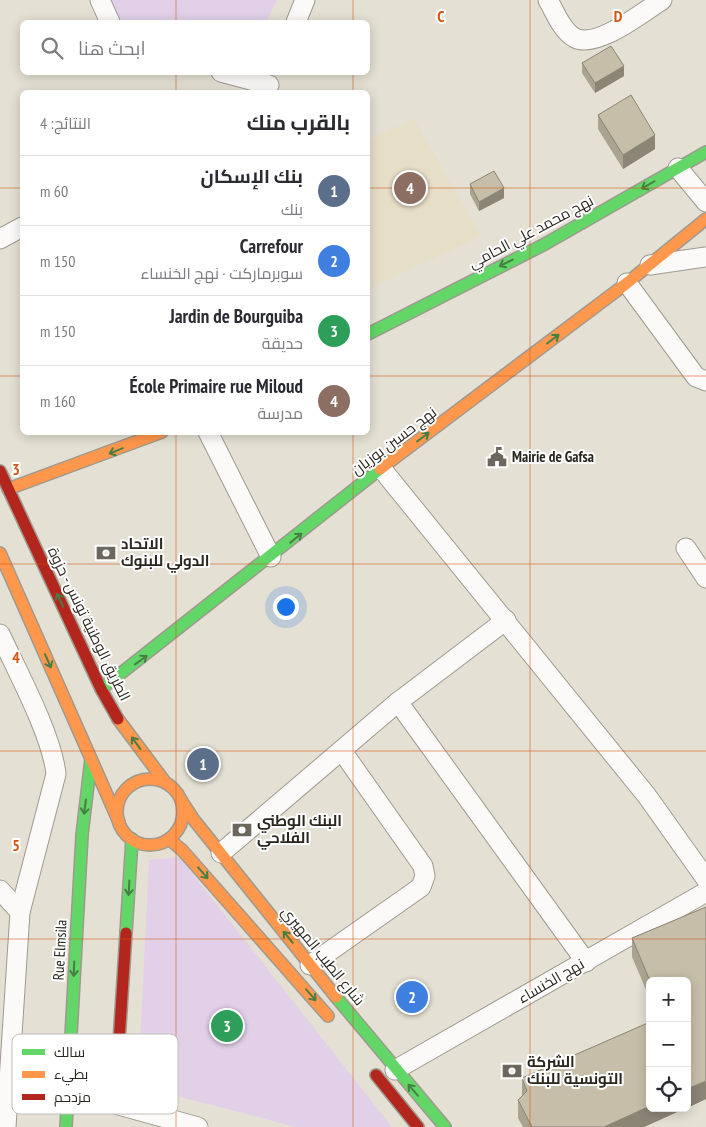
<!DOCTYPE html>
<html lang="ar">
<head>
<meta charset="utf-8">
<style>
	:root { --surface:#fff; --page:#f7f7f7; --text:#2b2b33; --muted:#7c7c81; --line:#e1e1e2; --accent:#6b675d }
	body { margin:0; font-family:"PT Sans Narrow",Cairo,sans-serif; background:var(--page); color:var(--text); direction:rtl }
	.controls { position:absolute; right:15px; bottom:15px; display:grid; overflow:hidden; border-radius:8px; box-shadow:0 2px 12px #0003 }
	.controls button { width:45px; height:45px; display:grid; place-items:center; padding:0; border:0; border-bottom:1px solid var(--line); background:var(--surface); color:var(--text); font:25px sans-serif }
	.you { position:absolute; left:285px; top:606px; width:18px; height:18px; margin:-12px; border:4px solid #fff; border-radius:50%; background:#1a73e8; box-shadow:0 0 0 8px #1a73e833 }
	.badge { display:grid; place-items:center; width:32px; height:32px; border-radius:50%; background:var(--accent); color:#fff; font-size:16px; font-weight:700 }
	.pin { position:absolute; translate:-50% -50%; border:2px solid #fff; box-shadow:0 1px 5px #0006 }
	.list { margin:0; padding:0; list-style:none }
	h2 { display:flex; justify-content:space-between; align-items:center; height:65px; margin:0; padding:0 20px; font-size:21px }
	h2 small { font-size:16px; font-weight:400; color:var(--muted) }
	.list li { display:grid; grid-template-columns:32px 1fr auto; gap:15px; align-items:center; box-sizing:border-box; height:70px; padding:0 20px; border-top:1px solid var(--line) }
	.list b { display:block; font-size:19px; white-space:nowrap }
	.list p { margin:0; font-size:16px; white-space:nowrap; color:var(--muted) }
	.list em { font-size:16px; font-style:normal; color:var(--muted) }
	.icon { flex:none; width:28px; height:28px; fill:none; stroke:currentColor; stroke-width:2; stroke-linecap:round; stroke-linejoin:round }
	.map { position:relative; flex:none; width:706px; height:1127px; overflow:hidden; direction:ltr }
	.search { position:absolute; background:var(--surface); box-shadow:0 2px 12px #0003; left:20px; top:20px; width:350px; height:55px; display:flex; align-items:center; gap:12px; box-sizing:border-box; padding:0 18px; border-radius:8px; color:var(--muted); font-size:19px }
	.panel { position:absolute; background:var(--surface); box-shadow:0 2px 12px #0003; left:20px; top:90px; width:350px; height:345px; border-radius:8px; direction:rtl }
	.map>svg:first-child { display:block }
	.built { fill:#e6dec7 }
	.green { fill:#e1d0e8 }
	.lines { fill:none; stroke-linecap:round; stroke-linejoin:round }
	.street-casing { stroke:#9e9a90; stroke-width:21 }
	.fast-casing { stroke:#9e9a90; stroke-width:14 }
	.slow-casing { stroke:#9e9a90; stroke-width:14 }
	.jam-casing { stroke:#9e9a90; stroke-width:14 }
	.street { stroke:#fbfaf8; stroke-width:19 }
	.fast { stroke:#63d668; stroke-width:11 }
	.slow { stroke:#ff974d; stroke-width:11 }
	.jam { stroke:#b3261e; stroke-width:11 }
	.wall { fill:#aaa390 }
	.shaded-wall { fill:#8b8576 }
	.building { fill:#c6bea8; stroke:#8b8576 }
	.oneway { stroke:#467e43 }
	.grid { fill:none; stroke:#d5540e; stroke-width:1; stroke-opacity:0.55 }
	.labels { text-anchor:middle; stroke-width:4; stroke-linejoin:round; paint-order:stroke }
	.street-label { font-size:15px; fill:#2a261e; stroke:#fff }
	.poi-label { font-size:15px; font-weight:bold; fill:#2a261e; stroke:#fff; text-anchor:start }
	.key { fill:#fff; stroke:#bfbebc; stroke-width:1 }
	.key-label { font-size:14px; fill:#2a261e }
	.grid-label { font-size:16px; text-anchor:middle; font-weight:bold; fill:#d5540e; stroke:#fff; stroke-width:4; stroke-linejoin:round; paint-order:stroke }
</style>
</head>
<body>
<div class="map">
<svg width="706" height="1127" viewBox="0 0 706 1127">
	<rect width="100%" height="100%" fill="#e4e0d3"/>
	<polygon class="built" points="414,119 481,236 368,289 368,140"/>
	<g class="green">
		<polygon points="107,0 277,0 266,22 119,22"/>
		<polygon points="179,857 392,1127 296,1127 138,1086 149,860"/>
	</g>
	<g class="lines">
		<defs>
			<g id="street">
				<polyline points="100,0 110,22"/>
				<path d="M548,0C555,12 562,31 575,38C597,49 643,12 662,0"/>
				<polyline points="296,22 305,0"/>
				<polyline points="221,72 269,85"/>
				<polyline points="678,168 706,202"/>
				<polyline points="0,239 22,227"/>
				<polyline points="650,265 706,257"/>
				<polyline points="627,283 696,377 706,381"/>
				<polyline points="208,432 271,557"/>
				<polyline points="381,468 647,796 706,879"/>
				<polyline points="686,548 706,578"/>
				<path d="M0,634C17,671 52,735 56,774L20,912L6,1127"/>
				<polyline points="398,702 506,620"/>
				<polyline points="221,853 398,702 586,962"/>
				<polyline points="0,890 20,912"/>
				<polyline points="310,965 421,887 425,876 423,866 342,751"/>
				<polyline points="395,1070 706,892"/>
				<polyline points="115,1104 198,1127"/>
			</g>
			<g id="fast">
				<polyline points="368,334 545,244 706,152"/>
				<polyline points="101,689 380,469"/>
				<polyline points="126,933 132,839"/>
				<polyline points="336,997 445,1127"/>
				<polyline points="66,1127 82,835 91,759"/>
			</g>
			<g id="slow">
				<polyline points="380,469 627,283 706,219"/>
				<polyline points="8,489 162,432"/>
				<polyline points="0,553 119,822"/>
				<polyline points="118,719 165,782"/>
				<circle cx="150" cy="812" r="33"/>
				<polyline points="181,800 194,820 336,997"/>
				<polyline points="169,839 182,850 328,1016"/>
			</g>
			<g id="jam">
				<polyline points="0,471 101,689 118,719"/>
				<polyline points="376,1075 418,1127"/>
				<polyline points="69,1096 115,1104 126,933"/>
			</g>
		</defs>
		<use href="#street" class="street-casing"/>
		<use href="#fast" class="fast-casing"/>
		<use href="#slow" class="slow-casing"/>
		<use href="#jam" class="jam-casing"/>
		<use href="#street" class="street"/>
		<use href="#fast" class="fast"/>
		<use href="#slow" class="slow"/>
		<use href="#jam" class="jam"/>
	</g>
	<g class="wall">
		<polygon points="582,63 624,76 595,93 582,73"/>
		<polygon points="598,115 655,149 623,169 598,129"/>
		<polygon points="470,184 504,198 479,211 470,194"/>
		<polygon points="706,907 706,1099 687,1108 687,981 650,981 650,999 632,957 632,938"/>
		<polygon points="522,1078 650,1108 686,1108 644,1127 523,1127 518,1118 518,1100 522,1096"/>
	</g>
	<g class="shaded-wall">
		<polygon points="624,66 624,76 595,93 595,83"/>
		<polygon points="655,135 655,149 623,169 623,155"/>
		<polygon points="504,188 504,198 479,211 479,202"/>
		<polygon points="706,1081 706,1099 687,1108 687,1089"/>
		<polygon points="650,1106 650,1108 686,1108 644,1127 604,1127"/>
	</g>
	<g class="building">
		<polygon points="611,46 624,66 595,83 582,63"/>
		<polygon points="631,95 655,135 623,155 598,115"/>
		<polygon points="494,171 504,188 479,202 470,184"/>
		<polygon points="706,907 706,1081 687,1089 687,981 650,981 632,938"/>
		<polygon points="650,1022 650,1106 604,1127 532,1127 518,1100 527,1091 522,1078"/>
	</g>
	<defs><path id="oneway-shaft" d="M-6 0H5M1.5-3L5.5 0L1.5 3" fill="none" stroke-width="1.6" stroke-linecap="round" stroke-linejoin="round" transform="scale(1.25)"/></defs>
	<g class="oneway">
		<use href="#oneway-shaft" transform="translate(648 185) rotate(150)"/>
		<use href="#oneway-shaft" transform="translate(506 263) rotate(153)"/>
		<use href="#oneway-shaft" transform="translate(553 339) rotate(-37)"/>
		<use href="#oneway-shaft" transform="translate(423 437) rotate(-37)"/>
		<use href="#oneway-shaft" transform="translate(116 451) rotate(158)"/>
		<use href="#oneway-shaft" transform="translate(296 538) rotate(-39)"/>
		<use href="#oneway-shaft" transform="translate(60 600) rotate(-115)"/>
		<use href="#oneway-shaft" transform="translate(141 660) rotate(-36)"/>
		<use href="#oneway-shaft" transform="translate(48 661) rotate(66)"/>
		<use href="#oneway-shaft" transform="translate(136 743) rotate(-126)"/>
		<use href="#oneway-shaft" transform="translate(85 807) rotate(97)"/>
		<use href="#oneway-shaft" transform="translate(203 873) rotate(49)"/>
		<use href="#oneway-shaft" transform="translate(129 888) rotate(93)"/>
		<use href="#oneway-shaft" transform="translate(288 937) rotate(-129)"/>
		<use href="#oneway-shaft" transform="translate(74 969) rotate(92)"/>
		<use href="#oneway-shaft" transform="translate(311 995) rotate(49)"/>
		<use href="#oneway-shaft" transform="translate(413 1090) rotate(-131)"/>
	</g>
	<path class="grid" d="M176,0V22M353,0V22M530,0V1127M176,72V92M353,72V92M0,188H22M368,188H706M0,376H22M368,376H706M176,432V1127M353,432V1127M0,564H706M0,751H706M0,939H706"/>
	<defs>
		<symbol id="civic-bare" viewBox="-9 -9 18 18"><path d="M-.6-6.5H3V-4.5H.6V-3L4-1V1h2V6H-6V1h2V-1L-.6-3ZM-1.2 2.5V6h2.4V2.5Z" fill="#6b675d" stroke="#fff" stroke-width="2.5" paint-order="stroke"/></symbol>
		<symbol id="bank-bare" viewBox="-9 -9 18 18"><path d="M-6-4H6V4H-6ZM0-2.3a2.3 2.3 0 1 0 0 4.6a2.3 2.3 0 1 0 0-4.6Z" fill="#6b675d" stroke="#fff" stroke-width="2.5" paint-order="stroke"/></symbol>
	</defs>
	<g fill-rule="evenodd">
		<use href="#civic-bare" x="483" y="443" width="28" height="28"/>
		<use href="#bank-bare" x="92" y="539" width="28" height="28"/>
		<use href="#bank-bare" x="228" y="816" width="28" height="28"/>
		<use href="#bank-bare" x="498" y="1057" width="28" height="28"/>
	</g>
	<g class="labels">
		<g class="street-label">
			<text transform="translate(531 232) rotate(-28)" y="5">نهج محمد علي الحامي</text>
			<text transform="translate(394 441) rotate(-37)" y="5">نهج حسين بوزيان</text>
			<text transform="translate(89 624) rotate(64)" y="5">الطريق الوطنية تونس - حزوة</text>
			<text transform="translate(60 950) rotate(-87)" y="5">Rue Elmsila</text>
			<text transform="translate(323 956) rotate(51)" y="5">شارع الطيب المهيري</text>
			<text transform="translate(551 981) rotate(-30)" y="5">نهج الخنساء</text>
		</g>
		<g class="poi-label">
			<text x="512" y="462">Mairie de Gafsa</text>
			<text x="121" y="549">الاتحاد<tspan x="121" dy="17">الدولي للبنوك</tspan></text>
			<text x="257" y="826">البنك الوطني<tspan x="257" dy="17">الفلاحي</tspan></text>
			<text x="527" y="1067">الشركة<tspan x="527" dy="17">التونسية للبنك</tspan></text>
		</g>
	</g>
	<rect x="12" y="1034" width="166" height="80" rx="8" class="key"/>
	<rect x="22" y="1049" width="23" height="6" fill="#63d668"/>
	<rect x="22" y="1071" width="23" height="7" fill="#ff974d"/>
	<rect x="22" y="1094" width="23" height="6" fill="#b3261e"/>
	<g class="key-label">
		<text x="54" y="1057">سالك</text>
		<text x="54" y="1079">بطيء</text>
		<text x="54" y="1102">مزدحم</text>
	</g>
	<g class="grid-label">
		<text x="441" y="22">C</text>
		<text x="618" y="22">D</text>
		<text x="16" y="475">3</text>
		<text x="16" y="663">4</text>
		<text x="16" y="851">5</text>
	</g>
</svg>
<div class="controls">
<button>+</button>
<button>−</button>
<button><svg class="icon" aria-label="locate" viewBox="0 0 24 24"><circle cx="12" cy="12" r="6"/><path d="M12 2v4M12 18v4M2 12h4M18 12h4"/></svg></button>
</div>
<div class="you"></div>
<div class="pin badge" style="left:203px;top:764px;background:#5c6f8a">1</div>
<div class="pin badge" style="left:412px;top:997px;background:#3f7fe0">2</div>
<div class="pin badge" style="left:227px;top:1026px;background:#2e9e5b">3</div>
<div class="pin badge" style="left:410px;top:188px;background:#8d6e63">4</div>
<div class="search"><svg class="icon" aria-label="search" viewBox="0 0 24 24"><circle cx="10" cy="10" r="6"/><path d="M15 15l6 6"/></svg>ابحث هنا</div>
<section class="panel">
<h2>بالقرب منك<small>النتائج: 4</small></h2>
<ul class="list">
<li><span class="badge" style="background:#5c6f8a">1</span><div><b>بنك الإسكان</b><p>بنك</p></div><em>60 m</em></li>
<li><span class="badge" style="background:#3f7fe0">2</span><div><b>Carrefour</b><p>سوبرماركت · نهج الخنساء</p></div><em>150 m</em></li>
<li><span class="badge" style="background:#2e9e5b">3</span><div><b>Jardin de Bourguiba</b><p>حديقة</p></div><em>150 m</em></li>
<li><span class="badge" style="background:#8d6e63">4</span><div><b>École Primaire rue Miloud</b><p>مدرسة</p></div><em>160 m</em></li>
</ul>
</section>
</div>
</body>
</html>
